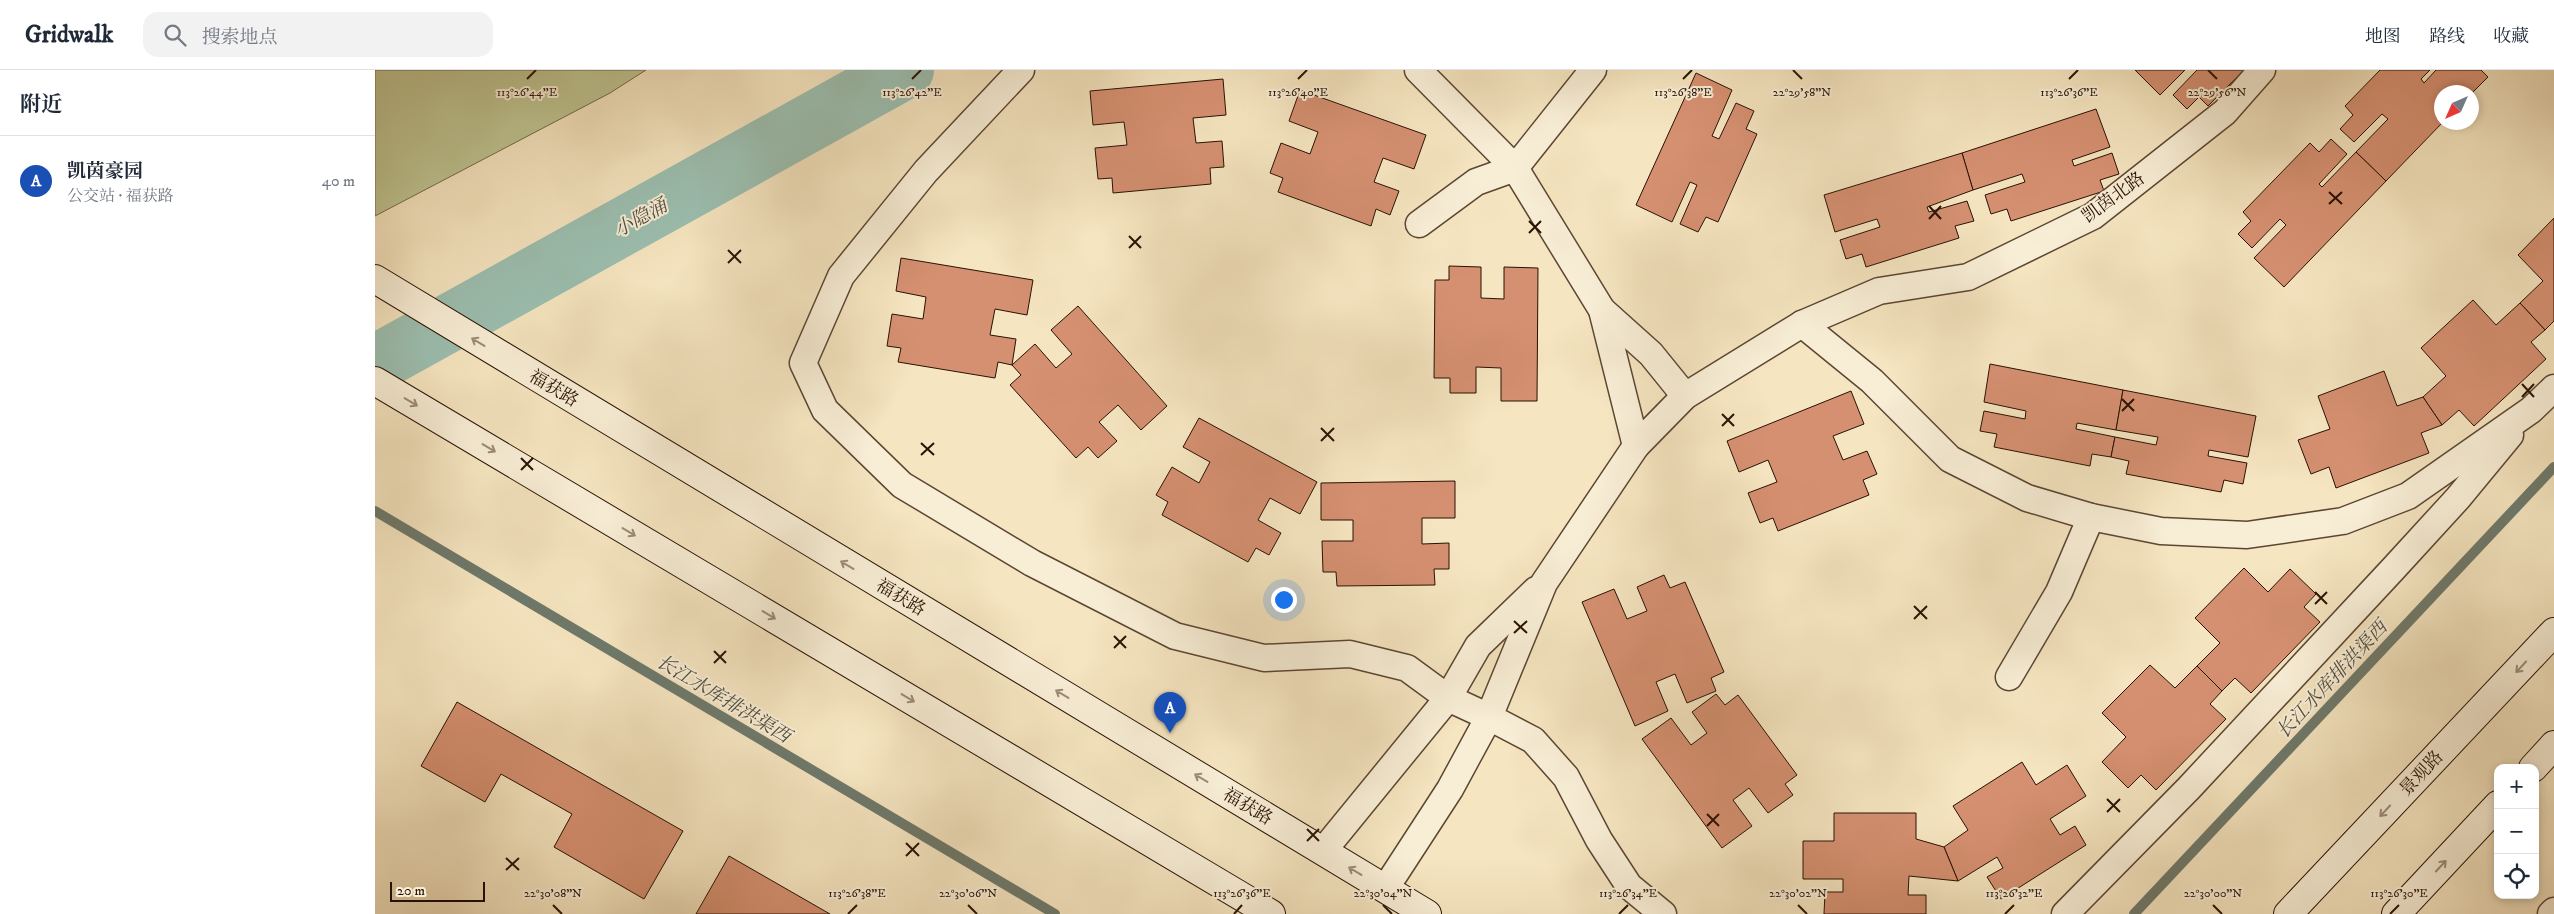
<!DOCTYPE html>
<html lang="zh">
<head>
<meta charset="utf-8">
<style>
	:root { --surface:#fff; --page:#f2f2f3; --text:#1f2937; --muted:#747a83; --line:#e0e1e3; --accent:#8f2418 }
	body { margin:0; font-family:"IM FELL DW Pica","Noto Serif SC",serif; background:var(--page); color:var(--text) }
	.controls { position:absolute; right:15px; bottom:15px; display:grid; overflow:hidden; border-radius:10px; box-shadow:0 2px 8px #0003 }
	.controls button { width:45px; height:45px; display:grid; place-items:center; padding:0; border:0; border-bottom:1px solid var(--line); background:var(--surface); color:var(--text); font:25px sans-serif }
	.compass { position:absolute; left:2059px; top:15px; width:45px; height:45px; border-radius:50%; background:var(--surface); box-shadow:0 2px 8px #0003; rotate:225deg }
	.scale { position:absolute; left:15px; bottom:12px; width:95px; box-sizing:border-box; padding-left:5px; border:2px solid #291104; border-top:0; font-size:14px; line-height:18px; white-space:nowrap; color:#291104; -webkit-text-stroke:4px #f8eed6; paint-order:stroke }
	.you { position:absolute; left:908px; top:529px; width:18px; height:18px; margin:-12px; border:4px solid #fff; border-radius:50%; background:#1a73e8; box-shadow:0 0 0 8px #1a73e833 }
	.badge { display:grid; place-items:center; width:32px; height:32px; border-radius:50%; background:var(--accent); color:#fff; font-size:16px; font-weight:700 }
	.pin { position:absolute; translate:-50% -41px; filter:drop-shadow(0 1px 2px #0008) }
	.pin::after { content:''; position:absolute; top:26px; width:18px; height:15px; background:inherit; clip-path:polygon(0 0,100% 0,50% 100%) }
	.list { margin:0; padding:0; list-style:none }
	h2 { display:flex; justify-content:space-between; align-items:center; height:65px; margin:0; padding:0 20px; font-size:21px }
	h2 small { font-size:16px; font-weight:400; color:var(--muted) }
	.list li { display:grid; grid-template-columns:32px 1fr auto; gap:15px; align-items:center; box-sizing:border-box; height:90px; padding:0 20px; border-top:1px solid var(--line) }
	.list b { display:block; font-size:19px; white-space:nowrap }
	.list p { margin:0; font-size:16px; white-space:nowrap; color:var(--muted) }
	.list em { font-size:16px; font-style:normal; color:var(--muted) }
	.icon { flex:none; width:28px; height:28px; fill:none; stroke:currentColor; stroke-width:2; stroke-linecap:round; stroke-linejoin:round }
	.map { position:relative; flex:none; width:2179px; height:844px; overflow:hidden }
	header { display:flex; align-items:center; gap:30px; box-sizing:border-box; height:70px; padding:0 25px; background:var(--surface); border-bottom:1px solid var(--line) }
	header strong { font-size:24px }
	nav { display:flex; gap:28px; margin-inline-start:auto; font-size:18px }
	.search { width:350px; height:45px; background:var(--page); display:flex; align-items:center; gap:12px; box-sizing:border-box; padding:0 18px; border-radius:15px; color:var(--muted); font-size:19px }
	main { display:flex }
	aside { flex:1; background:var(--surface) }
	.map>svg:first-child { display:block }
	.green { fill:#bec491; stroke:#746a4a }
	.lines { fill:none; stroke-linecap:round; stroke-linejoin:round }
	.stream { stroke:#6e796b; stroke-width:10 }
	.river { stroke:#9cbfb0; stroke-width:58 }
	.building { fill:#d59071; stroke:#291104 }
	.street-casing { stroke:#5c4633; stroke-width:29 }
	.secondary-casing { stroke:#291104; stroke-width:30 }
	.street { stroke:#f8eed6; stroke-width:26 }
	.secondary { stroke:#f8eed6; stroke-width:28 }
	.oneway { stroke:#9b8b78 }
	.ticks { fill:none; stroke:#291104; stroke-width:2 }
	.labels { text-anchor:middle; stroke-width:4; stroke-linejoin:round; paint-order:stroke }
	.street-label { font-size:18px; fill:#291104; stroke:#f8eed6 }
	.water-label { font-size:19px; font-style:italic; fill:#514e40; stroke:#f8eed6 }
	.ticks-label { font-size:12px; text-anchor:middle; fill:#291104; stroke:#f8eed6; stroke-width:4; stroke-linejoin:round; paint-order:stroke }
</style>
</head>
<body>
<header>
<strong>Gridwalk</strong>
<div class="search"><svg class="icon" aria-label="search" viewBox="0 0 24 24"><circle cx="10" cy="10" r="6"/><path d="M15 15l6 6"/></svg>搜索地点</div>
<nav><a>地图</a><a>路线</a><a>收藏</a></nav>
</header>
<main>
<aside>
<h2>附近<small></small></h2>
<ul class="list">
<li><span class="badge" style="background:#1a4fb4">A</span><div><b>凯茵豪园</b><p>公交站 · 福获路</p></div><em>40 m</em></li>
</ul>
</aside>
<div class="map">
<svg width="2179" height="844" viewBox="0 0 2179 844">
	<rect width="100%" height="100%" fill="#f5e5c0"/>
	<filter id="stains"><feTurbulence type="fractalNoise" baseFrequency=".004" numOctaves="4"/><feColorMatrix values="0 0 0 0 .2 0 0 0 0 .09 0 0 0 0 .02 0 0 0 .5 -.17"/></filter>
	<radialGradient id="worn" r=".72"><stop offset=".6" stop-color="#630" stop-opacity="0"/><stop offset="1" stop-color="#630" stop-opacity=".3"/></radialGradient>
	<polygon class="green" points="0,0 271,0 235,23 0,146"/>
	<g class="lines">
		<g class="stream">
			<polyline points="0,441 680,844"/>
			<polyline points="1759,844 2179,397"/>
		</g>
		<polyline class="river" points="0,294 530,0"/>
	</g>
	<g class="building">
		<polygon points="1760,0 1810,0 1785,25"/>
		<polygon points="1822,0 1869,0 1833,36 1824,27 1812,39 1798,25"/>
		<polygon points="2005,0 2055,0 2046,9 2049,13 2061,0 2106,0 2113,7 2096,24 2066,22 2066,52 2068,52 2011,111 1981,82 2013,49 2007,44 1979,72 1965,59 1978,45 1970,36"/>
		<polygon points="1321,3 1357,20 1337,66 1344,69 1361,33 1379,41 1371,59 1382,64 1343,152 1331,147 1323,162 1305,154 1322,115 1315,112 1297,152 1261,135"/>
		<polygon points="848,9 851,45 818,48 821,73 847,71 849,97 835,98 836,114 738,123 737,108 723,109 720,78 752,75 749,52 718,55 715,21"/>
		<polygon points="925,20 1051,65 1039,99 1008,88 999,112 1024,121 1015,145 1001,139 996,156 903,122 908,108 895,103 906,73 935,84 943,62 914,51"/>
		<polygon points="1721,39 1735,77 1697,90 1699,96 1737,83 1744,104 1725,110 1729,121 1636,151 1632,139 1616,144 1610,125 1650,112 1647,104 1598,120 1587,83"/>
		<polygon points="1956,69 1972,84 1944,114 1947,117 1981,82 2011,111 1909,217 1879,188 1911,155 1905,149 1877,178 1863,164 1876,151 1868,142 1935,73 1944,82"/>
		<polygon points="1587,83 1598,120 1552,137 1554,142 1592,131 1599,151 1580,156 1584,168 1491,197 1487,184 1471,189 1465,170 1505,157 1502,149 1460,162 1449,125"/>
		<polygon points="2179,148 2179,251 2170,260 2145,233 2168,211 2143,185"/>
		<polygon points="526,188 658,210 652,245 620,239 615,265 641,269 637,295 623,292 620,308 523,292 526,278 512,276 517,244 548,249 551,227 521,221"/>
		<polygon points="1074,196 1106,197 1106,228 1129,229 1129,197 1163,198 1162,331 1126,331 1126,298 1101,297 1101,323 1075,323 1075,308 1059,308 1060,210 1074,210"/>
		<polygon points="2098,230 2121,255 2145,233 2170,260 2156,272 2171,289 2099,356 2084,340 2067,355 2048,327 2071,306 2046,278"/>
		<polygon points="703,236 792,336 766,360 743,335 724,352 742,371 723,388 713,377 701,388 635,315 646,305 637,295 660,274 681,298 697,284 676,260"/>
		<polygon points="1615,294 1748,320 1741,360 1702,353 1701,359 1740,367 1736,387 1717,384 1715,396 1619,377 1622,364 1605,361 1609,341 1650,349 1651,341 1609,332"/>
		<polygon points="2009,301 2022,336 2048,327 2067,355 2046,363 2054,383 1961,418 1954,397 1936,404 1923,370 1955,359 1943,326"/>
		<polygon points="1748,320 1881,346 1873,387 1834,380 1833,386 1872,393 1868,414 1849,410 1846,422 1751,404 1754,391 1736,387 1740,367 1781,375 1783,367 1741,360"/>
		<polygon points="1476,321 1489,354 1458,366 1468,390 1492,381 1502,404 1488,410 1494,425 1403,461 1398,448 1385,453 1373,423 1402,412 1393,390 1364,402 1352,371"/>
		<polygon points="824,348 942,412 925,444 895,428 883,450 906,463 894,485 881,478 873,492 787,445 793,432 781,425 797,397 824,413 835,392 808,377"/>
		<polygon points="1080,411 1080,448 1047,448 1047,474 1074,473 1074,499 1059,499 1060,515 962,516 961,502 948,502 947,471 978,471 978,450 946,450 946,413"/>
		<polygon points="1869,498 1893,522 1915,499 1941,524 1929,537 1945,552 1876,623 1860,608 1847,621 1822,596 1845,573 1820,548"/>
		<polygon points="1289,505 1295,518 1310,512 1349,602 1336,608 1341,621 1312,633 1300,604 1281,612 1293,641 1260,656 1207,532 1239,519 1252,549 1272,541 1262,517"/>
		<polygon points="1775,595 1800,618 1822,596 1847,621 1835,634 1851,649 1781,720 1766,705 1753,718 1727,692 1751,667 1727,643"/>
		<polygon points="1341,624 1350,635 1363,625 1422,705 1410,714 1418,725 1393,743 1374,718 1358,730 1377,756 1347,778 1267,669 1296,648 1316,675 1332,663 1317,642"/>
		<polygon points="82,632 308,761 269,829 179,777 197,744 126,704 110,732 46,696"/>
		<polygon points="1647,692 1661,715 1692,695 1711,726 1675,749 1685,765 1700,756 1711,775 1626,829 1612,807 1628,798 1622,787 1583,811 1569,777 1593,760 1578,736"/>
		<polygon points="1459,743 1541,743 1541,769 1569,777 1583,811 1534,806 1533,825 1551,825 1551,844 1449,844 1450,822 1468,822 1468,809 1428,809 1428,771 1459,771"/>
		<polygon points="354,786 455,844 321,844"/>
	</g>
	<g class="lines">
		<defs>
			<g id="street">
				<polyline points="646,0 551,101 466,206 428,293 450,340 527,415 657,493 800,566 889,588 975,584 1032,598 1073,628 1103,576 1161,520"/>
				<polyline points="1043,0 1140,98 1227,240 1261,376"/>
				<polyline points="1044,154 1101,112 1140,98 1218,0"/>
				<polyline points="1227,240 1276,284 1310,326"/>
				<polyline points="1427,254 1497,311 1575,389 1652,428 1716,447 1786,461 1872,465 1968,451 2033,426 2156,340 2179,318"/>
				<polyline points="1634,607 1684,522 1716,447"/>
				<polyline points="948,781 1073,628 1114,647 1075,719 1010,819"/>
				<polyline points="1288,844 1254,816 1224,770 1191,707 1158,670 1114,647 1169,513 1261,376 1310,326 1427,254 1504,221 1593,207 1718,146 1850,42 1887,0"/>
				<polyline points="1690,844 1814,718 2018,499 2083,428 2135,365"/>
				<polyline points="2176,844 2179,841"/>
			</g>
			<g id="secondary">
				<polyline points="0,209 1052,844"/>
				<polyline points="0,311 896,844"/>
				<polyline points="2158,698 2179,675"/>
				<polyline points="1913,844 2179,562"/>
				<polyline points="2021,844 2123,735"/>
			</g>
		</defs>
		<use href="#street" class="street-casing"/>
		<use href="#secondary" class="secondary-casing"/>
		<use href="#street" class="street"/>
		<use href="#secondary" class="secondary"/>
	</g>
	<defs><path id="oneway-shaft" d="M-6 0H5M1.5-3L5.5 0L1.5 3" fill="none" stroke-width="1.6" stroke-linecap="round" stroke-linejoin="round" transform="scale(1.25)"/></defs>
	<g class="oneway">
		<use href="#oneway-shaft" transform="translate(103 272) rotate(-149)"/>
		<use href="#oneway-shaft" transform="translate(36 332) rotate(31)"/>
		<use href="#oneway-shaft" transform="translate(114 378) rotate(31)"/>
		<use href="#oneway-shaft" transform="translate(254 462) rotate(31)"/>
		<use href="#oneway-shaft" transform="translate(472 495) rotate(-149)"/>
		<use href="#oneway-shaft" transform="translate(394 545) rotate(31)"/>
		<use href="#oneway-shaft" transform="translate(2146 597) rotate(133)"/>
		<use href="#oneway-shaft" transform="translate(687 624) rotate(-149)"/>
		<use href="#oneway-shaft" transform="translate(533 628) rotate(31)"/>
		<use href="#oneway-shaft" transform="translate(826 708) rotate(-149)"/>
		<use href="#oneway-shaft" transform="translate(2010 741) rotate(133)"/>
		<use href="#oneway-shaft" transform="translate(2066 796) rotate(-47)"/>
		<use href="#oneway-shaft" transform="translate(980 801) rotate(-149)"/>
	</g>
	<path class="ticks" d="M1418,0L1427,9M1833,0L1842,9M152,9L161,0M537,9L546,0M923,9L932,0M1308,9L1317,0M1694,9L1703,0M1954,122L1967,134M1954,134L1967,122M1554,136L1566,149M1554,149L1566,136M1154,151L1166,163M1154,163L1166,151M754,166L766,178M754,178L766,166M353,180L366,193M353,193L366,180M2147,314L2159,327M2147,327L2159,314M1747,329L1759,341M1747,341L1759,329M1347,344L1359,356M1347,356L1359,344M946,358L959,371M946,371L959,358M546,373L559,385M546,385L559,373M146,388L158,400M146,400L158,388M1940,522L1952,534M1940,534L1952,522M1539,536L1552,549M1539,549L1552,536M1139,551L1152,563M1139,563L1152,551M739,566L751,578M739,578L751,566M339,581L351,593M339,593L351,581M1732,729L1745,742M1732,742L1745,729M1332,744L1344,756M1332,756L1344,744M932,759L944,771M932,771L944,759M531,773L544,786M531,786L544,773M131,788L144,800M131,800L144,788M178,835L187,844M593,835L602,844M1008,835L1017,844M1423,835L1432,844M1838,835L1847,844M473,844L482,835M859,844L867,835M1244,844L1253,835M1630,844L1639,835M2015,844L2024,835"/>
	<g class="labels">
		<g class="street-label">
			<text transform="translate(1738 127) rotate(-36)" y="6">凯茵北路</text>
			<text transform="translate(179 318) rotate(31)" y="6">福获路</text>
			<text transform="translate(526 527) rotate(31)" y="6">福获路</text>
			<text transform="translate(2046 703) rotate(-47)" y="6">景观路</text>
			<text transform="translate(873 736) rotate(31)" y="6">福获路</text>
		</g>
		<g class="water-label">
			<text transform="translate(265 147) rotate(-29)" y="7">小隐涌</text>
			<text transform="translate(1956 609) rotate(-47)" y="7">长江水库排洪渠西</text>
			<text transform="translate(349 628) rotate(31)" y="7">长江水库排洪渠西</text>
		</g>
	</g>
	<g class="ticks-label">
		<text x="152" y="26">113°26'44"E</text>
		<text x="537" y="26">113°26'42"E</text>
		<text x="923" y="26">113°26'40"E</text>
		<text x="1308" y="26">113°26'38"E</text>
		<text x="1427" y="26">22°29'58"N</text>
		<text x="1694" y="26">113°26'36"E</text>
		<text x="1842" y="26">22°29'56"N</text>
		<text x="482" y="827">113°26'38"E</text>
		<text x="867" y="827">113°26'36"E</text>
		<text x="1253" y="827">113°26'34"E</text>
		<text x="1639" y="827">113°26'32"E</text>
		<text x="2024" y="827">113°26'30"E</text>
		<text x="178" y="827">22°30'08"N</text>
		<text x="593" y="827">22°30'06"N</text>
		<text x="1008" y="827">22°30'04"N</text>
		<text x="1423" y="827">22°30'02"N</text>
		<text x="1838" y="827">22°30'00"N</text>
	</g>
	<rect width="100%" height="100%" filter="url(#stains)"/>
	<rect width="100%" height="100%" fill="url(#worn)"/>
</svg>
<div class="controls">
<button>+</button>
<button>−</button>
<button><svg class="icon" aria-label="locate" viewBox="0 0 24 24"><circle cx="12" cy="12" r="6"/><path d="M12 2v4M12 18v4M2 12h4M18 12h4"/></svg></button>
</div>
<svg class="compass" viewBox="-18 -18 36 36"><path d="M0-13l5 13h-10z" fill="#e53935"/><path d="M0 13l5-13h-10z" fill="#747a83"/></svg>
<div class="scale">20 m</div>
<div class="you"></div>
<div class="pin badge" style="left:795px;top:663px;background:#1a4fb4">A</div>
</div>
</main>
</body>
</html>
